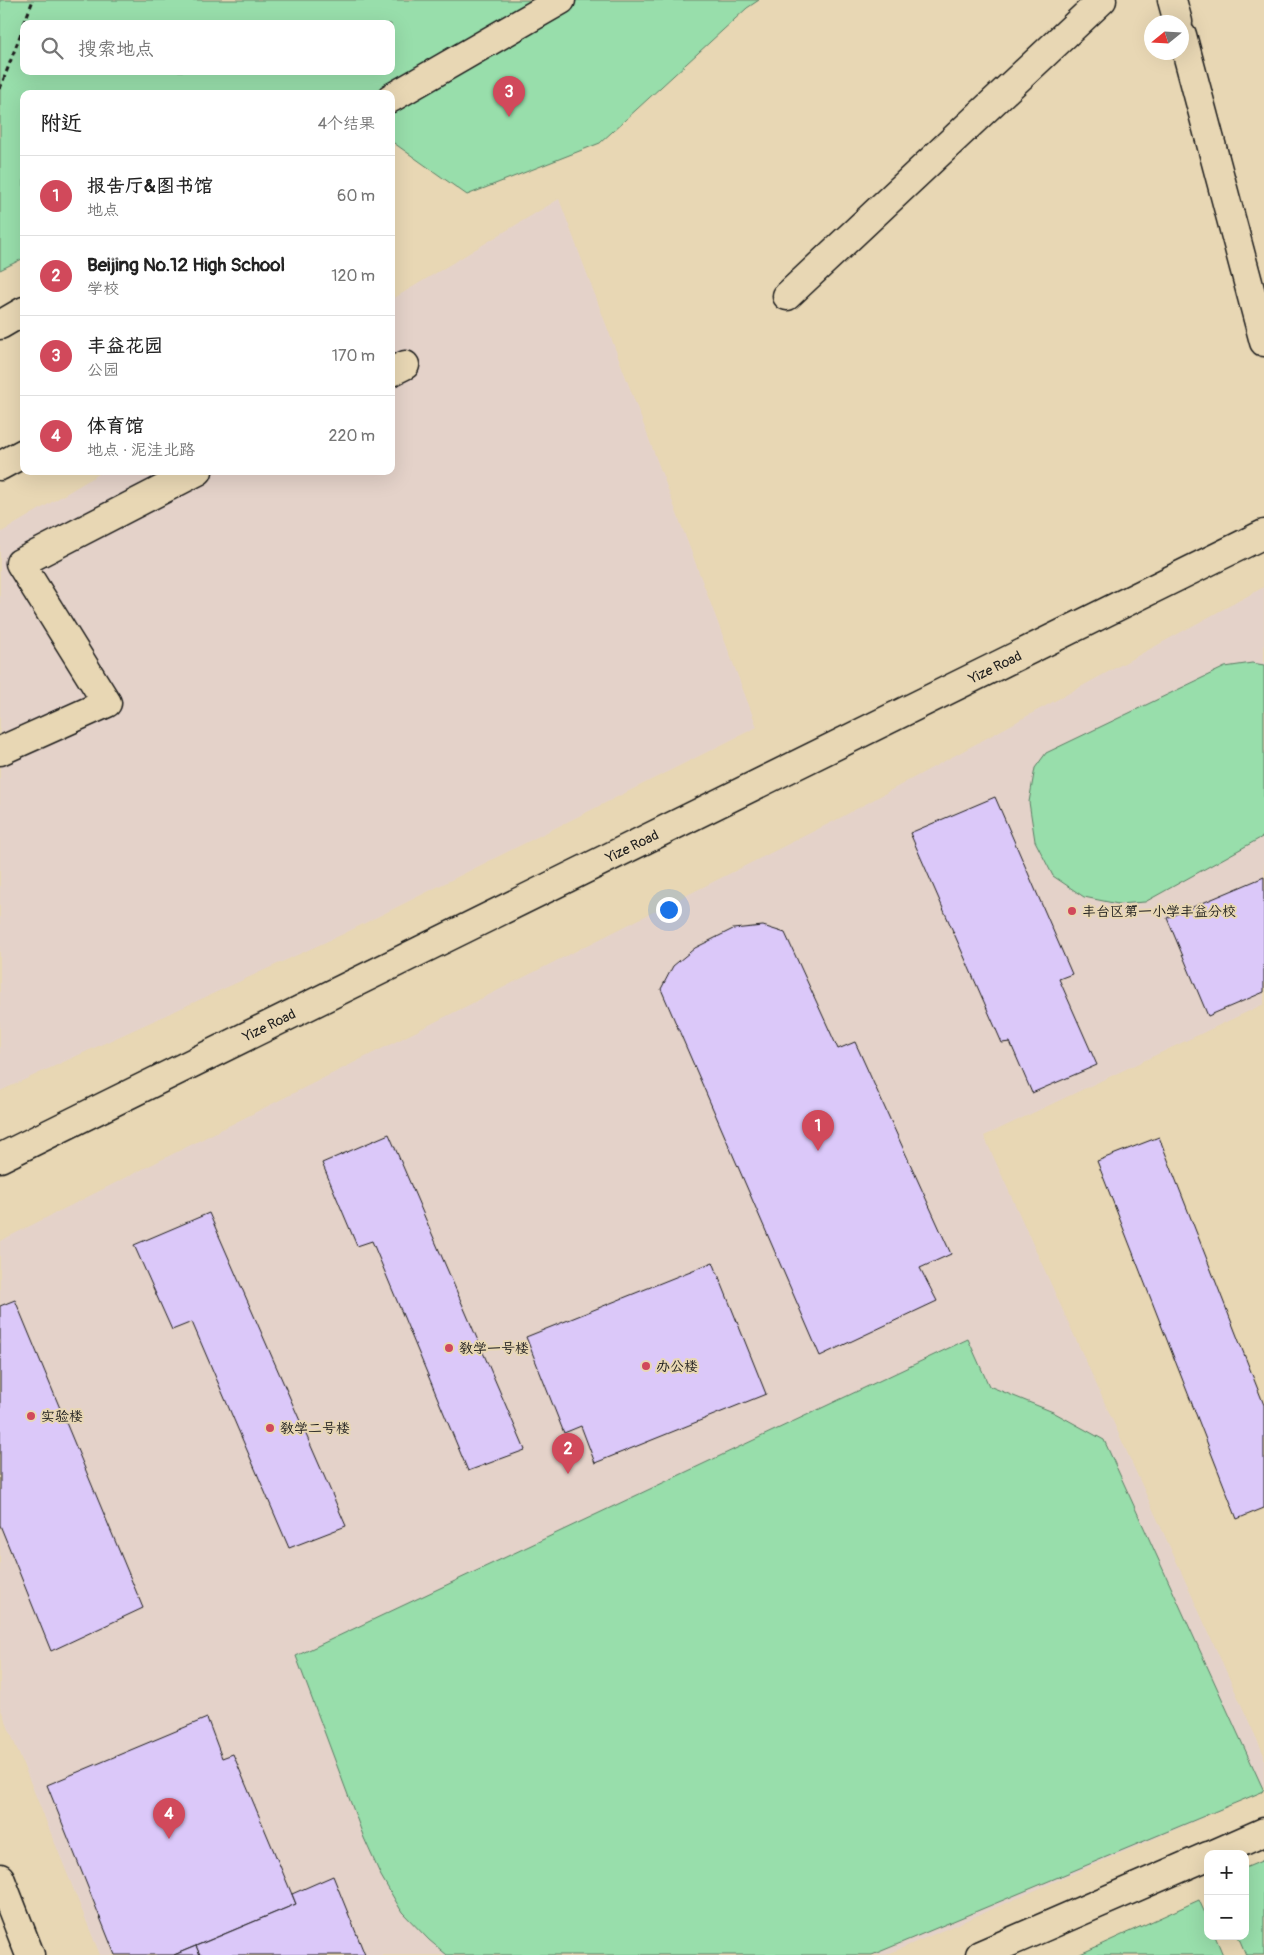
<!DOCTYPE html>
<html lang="zh">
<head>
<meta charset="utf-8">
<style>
	:root { --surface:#fff; --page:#f6f6f6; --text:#222; --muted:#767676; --line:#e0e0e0; --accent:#d1495b }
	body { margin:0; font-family:Pangolin,"LXGW WenKai TC",sans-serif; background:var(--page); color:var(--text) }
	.controls { position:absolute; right:15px; bottom:15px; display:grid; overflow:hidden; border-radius:10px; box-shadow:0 5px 20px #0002 }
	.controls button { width:45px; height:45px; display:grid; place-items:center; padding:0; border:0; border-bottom:1px solid var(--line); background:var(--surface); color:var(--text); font:25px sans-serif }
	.compass { position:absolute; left:1144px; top:15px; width:45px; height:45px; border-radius:50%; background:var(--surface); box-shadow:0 5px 20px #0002; rotate:252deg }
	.you { position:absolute; left:668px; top:909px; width:18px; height:18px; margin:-12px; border:4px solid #fff; border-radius:50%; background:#1a73e8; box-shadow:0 0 0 8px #1a73e833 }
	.badge { display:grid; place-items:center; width:32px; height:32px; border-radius:50%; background:var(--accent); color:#fff; font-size:16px; font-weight:700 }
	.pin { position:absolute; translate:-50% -41px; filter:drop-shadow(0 1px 2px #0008) }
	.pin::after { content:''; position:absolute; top:26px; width:18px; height:15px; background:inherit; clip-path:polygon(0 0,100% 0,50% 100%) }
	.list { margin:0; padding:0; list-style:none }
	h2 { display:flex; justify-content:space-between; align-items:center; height:65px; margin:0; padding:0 20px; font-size:21px }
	h2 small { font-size:16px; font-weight:400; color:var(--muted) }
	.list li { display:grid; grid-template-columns:32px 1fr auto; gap:15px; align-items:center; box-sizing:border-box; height:80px; padding:0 20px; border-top:1px solid var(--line) }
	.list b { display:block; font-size:19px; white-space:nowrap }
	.list p { margin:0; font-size:16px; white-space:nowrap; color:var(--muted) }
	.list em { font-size:16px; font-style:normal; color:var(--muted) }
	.icon { flex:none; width:28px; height:28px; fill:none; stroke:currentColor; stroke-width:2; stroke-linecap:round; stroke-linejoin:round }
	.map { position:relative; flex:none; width:1264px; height:1955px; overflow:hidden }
	.search { position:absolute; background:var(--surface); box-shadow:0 5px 20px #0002; left:20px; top:20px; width:375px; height:55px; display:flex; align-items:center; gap:12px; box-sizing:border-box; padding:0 18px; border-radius:10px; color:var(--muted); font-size:19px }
	.panel { position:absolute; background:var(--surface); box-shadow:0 5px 20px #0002; left:20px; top:90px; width:375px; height:385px; border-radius:10px }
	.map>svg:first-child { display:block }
	.built { fill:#e4d2c9 }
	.green { fill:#98deab; stroke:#5a7d64; fill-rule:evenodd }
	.building { fill:#dbc8f9; stroke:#1c1c1c }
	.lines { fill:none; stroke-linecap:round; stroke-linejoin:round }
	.street-casing { stroke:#1c1c1c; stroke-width:31 }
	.secondary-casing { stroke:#1c1c1c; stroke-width:31 }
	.path { stroke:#1c1c1c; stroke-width:3; stroke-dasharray:5 4; stroke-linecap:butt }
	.street { stroke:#e8d7b4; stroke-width:28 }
	.secondary { stroke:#e8d7b4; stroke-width:28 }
	.poi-dot { fill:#d1495b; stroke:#e8d7b4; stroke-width:2 }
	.labels { text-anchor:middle; stroke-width:4; stroke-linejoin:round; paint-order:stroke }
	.street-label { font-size:14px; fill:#1c1c1c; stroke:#e8d7b4 }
	.poi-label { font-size:14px; fill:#1c1c1c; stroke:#e8d7b4; text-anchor:start }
</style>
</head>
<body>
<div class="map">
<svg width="1264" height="1955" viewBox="0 0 1264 1955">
	<rect width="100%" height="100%" fill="#e8d7b4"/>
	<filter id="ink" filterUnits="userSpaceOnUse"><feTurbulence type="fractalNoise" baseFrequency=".02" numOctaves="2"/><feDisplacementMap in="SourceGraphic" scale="10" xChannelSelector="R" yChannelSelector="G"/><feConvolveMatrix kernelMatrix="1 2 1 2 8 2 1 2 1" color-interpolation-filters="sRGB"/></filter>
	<g filter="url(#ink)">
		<g class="built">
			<polygon points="559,199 757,727 341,935 0,1091 0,533 104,471 391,471 391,300"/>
			<polygon points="1264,587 1264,1004 984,1136 1264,1755 1264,1791 886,1955 100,1955 0,1707 0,1241 838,819"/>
		</g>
		<g class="green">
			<path d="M0,0H759L747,8L600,143L467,195L391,141V94H24V258L0,270ZM24,24H391V71H24Z"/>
			<polygon points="1252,663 1264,665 1264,836 1145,902 1118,904 1084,897 1053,876 1035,841 1029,802 1035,768 1046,753 1225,667"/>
			<polygon points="968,1339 989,1386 1053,1412 1104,1440 1264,1791 872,1955 447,1955 429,1940 402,1912 381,1876 364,1838 296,1656"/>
			<polygon points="1264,1860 1264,1955 1246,1955 1238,1936 1245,1936 1245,1868"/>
			<polygon points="1199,1900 1208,1920 1208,1936 1215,1936 1223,1955 1078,1955"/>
		</g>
		<g class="building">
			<polygon points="995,797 1072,974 1059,979 1097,1065 1032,1093 1010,1042 1002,1043 910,833"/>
			<polygon points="1264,877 1264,992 1208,1016 1167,918"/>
			<polygon points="763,926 785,933 838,1049 855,1042 951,1254 920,1268 937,1301 820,1356 661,989 673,966 695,948 733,929"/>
			<polygon points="389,1134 525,1450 468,1471 372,1241 357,1246 322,1163"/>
			<polygon points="1159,1137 1264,1405 1264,1508 1237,1519 1097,1161"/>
			<polygon points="209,1213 346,1526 289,1548 192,1322 172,1330 134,1245"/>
			<polygon points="713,1262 766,1394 595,1463 581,1426 564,1433 526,1337"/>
			<polygon points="15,1300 143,1608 51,1651 0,1525 0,1306"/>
			<polygon points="207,1718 222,1758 233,1754 296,1904 174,1955 115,1955 47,1785"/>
			<polygon points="333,1876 365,1955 200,1955 196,1946 296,1904 292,1894"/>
			<polygon points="196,1946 200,1955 174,1955"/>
		</g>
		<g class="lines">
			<defs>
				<g id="street">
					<polyline points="1172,0 1178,22"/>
					<polyline points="1182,35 1264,342"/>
					<polyline points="391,98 561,0"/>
					<polyline points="787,296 1102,0"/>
					<polyline points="0,325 24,311"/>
					<polyline points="391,372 405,365"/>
					<polyline points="0,466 24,453"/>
					<polyline points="0,751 107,703 20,563 198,471"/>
					<polyline points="1214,1854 1264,1832"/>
					<polyline points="980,1955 1208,1856"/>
				</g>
				<g id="secondary">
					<polyline points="0,1158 1264,534"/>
					<polyline points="0,1878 30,1955"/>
				</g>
			</defs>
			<use href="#street" class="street-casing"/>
			<use href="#secondary" class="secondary-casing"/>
			<g class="path">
				<polyline points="24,24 33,0"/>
				<polyline points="0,89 24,25"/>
			</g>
			<use href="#street" class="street"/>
			<use href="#secondary" class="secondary"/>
		</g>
	</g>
	<g class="poi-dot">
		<circle cx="1072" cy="911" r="5"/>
		<circle cx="449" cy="1348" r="5"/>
		<circle cx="646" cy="1366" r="5"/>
		<circle cx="31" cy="1416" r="5"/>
		<circle cx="270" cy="1428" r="5"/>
	</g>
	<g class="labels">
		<g class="street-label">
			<text transform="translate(995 667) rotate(-26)" y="5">Yize Road</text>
			<text transform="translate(632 846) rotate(-26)" y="5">Yize Road</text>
			<text transform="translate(269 1025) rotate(-26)" y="5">Yize Road</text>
		</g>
		<g class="poi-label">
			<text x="1082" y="916">丰台区第一小学丰益分校</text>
			<text x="459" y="1353">教学一号楼</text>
			<text x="656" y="1371">办公楼</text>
			<text x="41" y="1421">实验楼</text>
			<text x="280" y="1433">教学二号楼</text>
		</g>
	</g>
</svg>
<div class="controls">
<button>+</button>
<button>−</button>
</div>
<svg class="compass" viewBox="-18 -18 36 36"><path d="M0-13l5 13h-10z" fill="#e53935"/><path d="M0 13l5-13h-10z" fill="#767676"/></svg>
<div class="you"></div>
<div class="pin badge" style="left:818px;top:1151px">1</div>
<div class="pin badge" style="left:568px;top:1474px">2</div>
<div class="pin badge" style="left:509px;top:117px">3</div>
<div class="pin badge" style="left:169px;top:1839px">4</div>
<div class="search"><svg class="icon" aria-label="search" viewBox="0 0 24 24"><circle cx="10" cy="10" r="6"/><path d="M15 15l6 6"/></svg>搜索地点</div>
<section class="panel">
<h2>附近<small>4个结果</small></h2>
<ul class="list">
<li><span class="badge">1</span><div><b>报告厅&amp;图书馆</b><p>地点</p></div><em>60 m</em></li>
<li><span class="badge">2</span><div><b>Beijing No.12 High School</b><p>学校</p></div><em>120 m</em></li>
<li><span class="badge">3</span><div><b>丰益花园</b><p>公园</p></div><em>170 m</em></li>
<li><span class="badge">4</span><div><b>体育馆</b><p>地点 · 泥洼北路</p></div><em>220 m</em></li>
</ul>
</section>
</div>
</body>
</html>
